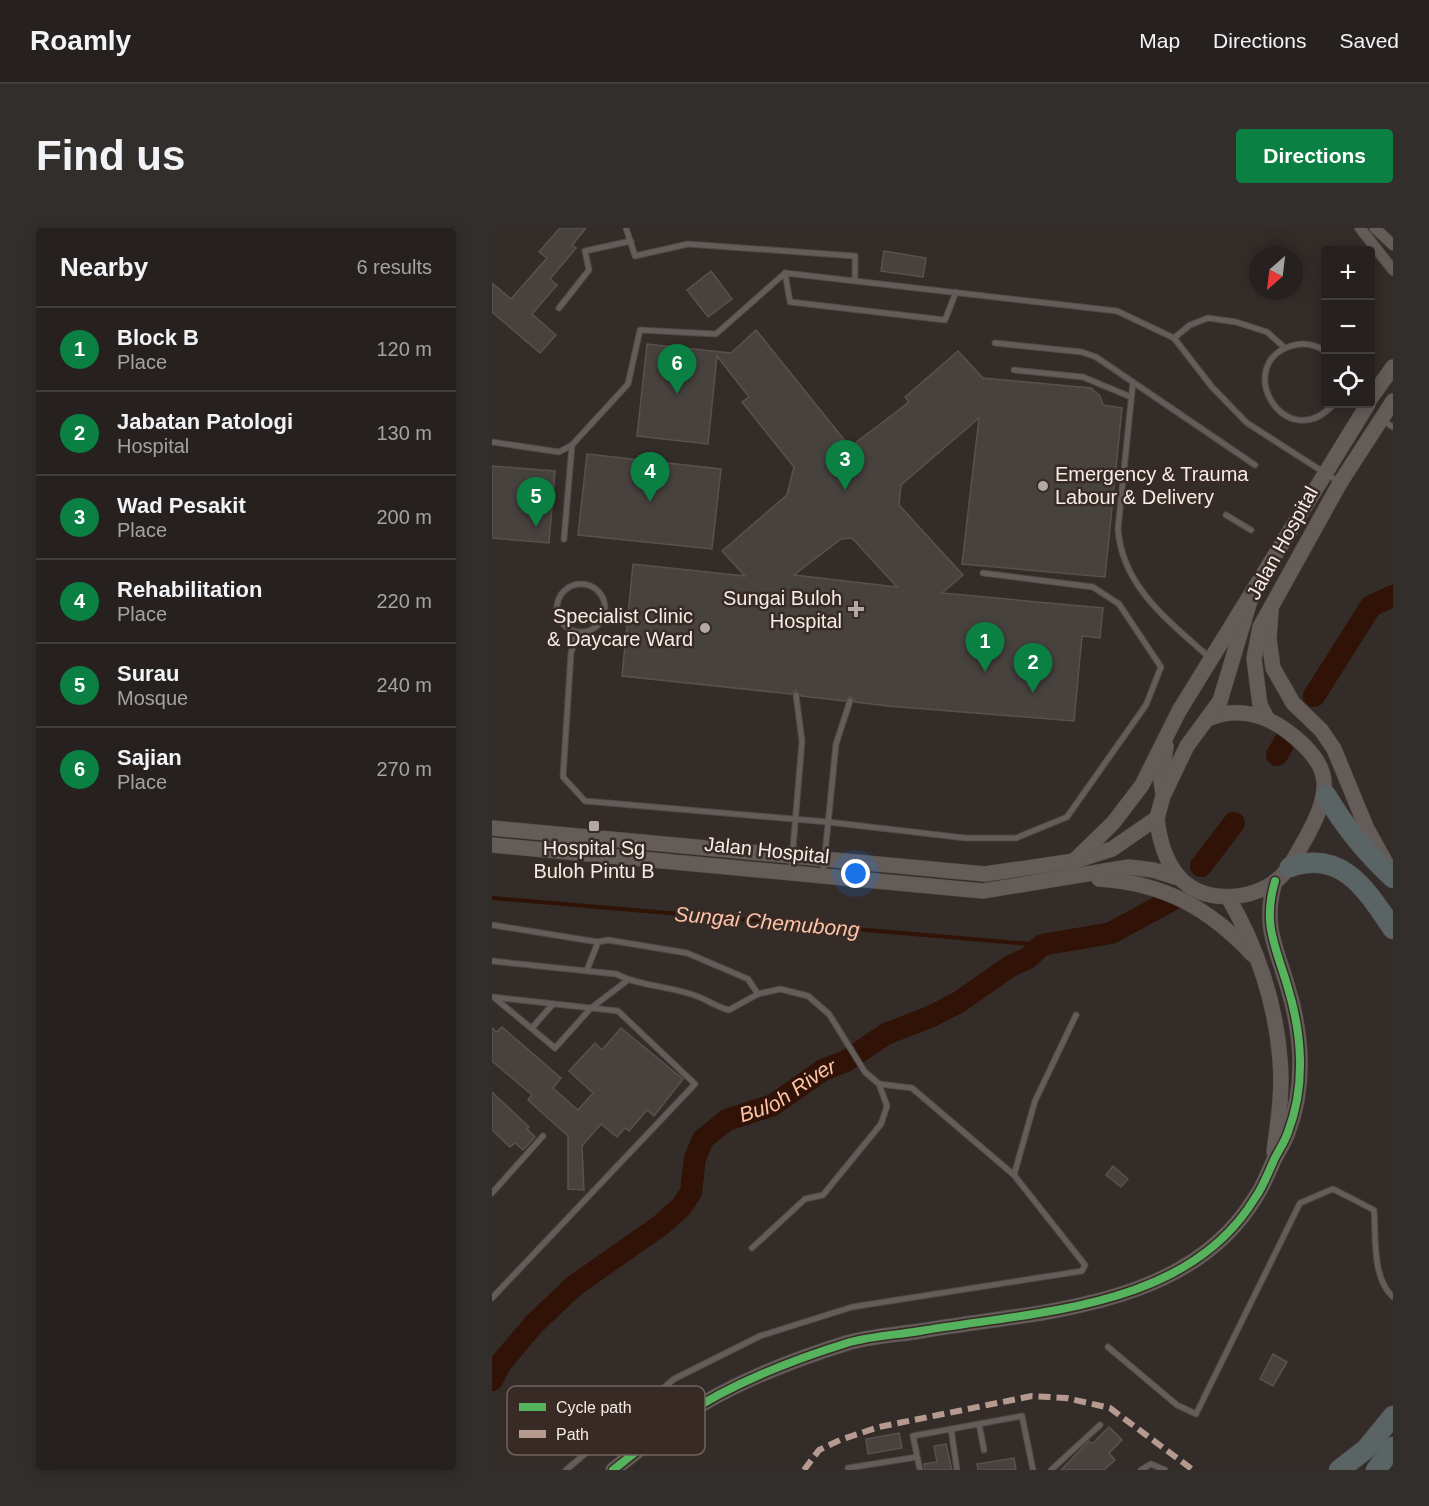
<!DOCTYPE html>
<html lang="en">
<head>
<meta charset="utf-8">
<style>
	:root { --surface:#26211f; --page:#322e2c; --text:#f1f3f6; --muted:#a4a3a4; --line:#423e3d; --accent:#0b8043 }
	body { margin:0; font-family:Arial,sans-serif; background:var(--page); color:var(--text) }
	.controls { position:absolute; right:18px; top:18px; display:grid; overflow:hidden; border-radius:6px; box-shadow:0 3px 15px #0003 }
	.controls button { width:54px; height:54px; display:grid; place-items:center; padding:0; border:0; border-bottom:2px solid var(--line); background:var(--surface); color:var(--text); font:30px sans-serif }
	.compass { position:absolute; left:757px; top:18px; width:54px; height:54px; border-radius:50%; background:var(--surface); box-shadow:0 3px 15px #0003; rotate:208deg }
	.you { position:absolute; left:364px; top:646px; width:21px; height:21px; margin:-15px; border:4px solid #fff; border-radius:50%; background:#1a73e8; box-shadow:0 0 0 9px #1a73e833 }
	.badge { display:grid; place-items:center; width:39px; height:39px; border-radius:50%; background:var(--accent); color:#fff; font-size:20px; font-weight:700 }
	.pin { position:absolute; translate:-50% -50px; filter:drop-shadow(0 2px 3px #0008) }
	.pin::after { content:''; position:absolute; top:32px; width:21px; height:18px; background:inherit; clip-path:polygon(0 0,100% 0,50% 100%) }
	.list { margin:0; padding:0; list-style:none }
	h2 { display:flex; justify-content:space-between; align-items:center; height:78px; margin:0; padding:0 24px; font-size:26px }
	h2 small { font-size:20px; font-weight:400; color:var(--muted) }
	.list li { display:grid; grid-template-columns:39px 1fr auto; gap:18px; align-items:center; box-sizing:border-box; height:84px; padding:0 24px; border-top:2px solid var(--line) }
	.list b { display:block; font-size:22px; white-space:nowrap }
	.list p { margin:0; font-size:20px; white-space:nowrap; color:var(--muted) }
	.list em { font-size:20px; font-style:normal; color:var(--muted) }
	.icon { flex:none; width:33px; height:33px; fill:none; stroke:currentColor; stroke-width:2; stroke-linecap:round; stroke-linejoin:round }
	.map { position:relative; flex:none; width:901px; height:1242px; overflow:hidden; border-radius:6px }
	header { display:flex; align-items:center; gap:36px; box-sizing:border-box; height:84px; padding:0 30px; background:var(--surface); border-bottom:2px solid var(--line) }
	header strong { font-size:28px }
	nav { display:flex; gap:33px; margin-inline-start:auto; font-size:21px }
	.intro { display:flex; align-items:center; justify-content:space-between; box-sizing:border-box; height:144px; padding:0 36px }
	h1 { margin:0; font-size:42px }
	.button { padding:15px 27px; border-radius:6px; background:var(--accent); color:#fff; font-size:21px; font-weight:700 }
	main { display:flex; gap:36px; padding:0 36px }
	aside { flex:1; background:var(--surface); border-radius:6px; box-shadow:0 3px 15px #0003 }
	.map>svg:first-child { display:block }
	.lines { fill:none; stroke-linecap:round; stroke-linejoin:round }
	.stream { stroke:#301306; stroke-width:4 }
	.river { stroke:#301306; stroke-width:22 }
	.building { fill:#48423f; stroke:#58514e; stroke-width:1.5; fill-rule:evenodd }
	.lane-casing { stroke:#4f4846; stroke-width:7 }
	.street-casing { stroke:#4f4846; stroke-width:12 }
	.secondary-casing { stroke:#4f4846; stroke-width:16 }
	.highway-casing { stroke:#4f4846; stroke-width:21 }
	.lane { stroke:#635c59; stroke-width:5 }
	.street { stroke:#635c59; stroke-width:10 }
	.secondary { stroke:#635c59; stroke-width:15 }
	.highway { stroke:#5b6465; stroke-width:20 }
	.quiet { stroke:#b69a8f; stroke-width:6; stroke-dasharray:12 6; stroke-linecap:butt }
	.cycleway-casing { stroke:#382a24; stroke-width:11 }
	.cycleway { stroke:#56b35d; stroke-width:8 }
	.poi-dot { fill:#b2a9a5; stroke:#382a24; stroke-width:2 }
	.labels { text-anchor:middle; stroke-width:5; stroke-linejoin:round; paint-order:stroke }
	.poi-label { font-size:20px; fill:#f6ece8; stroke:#382a24; text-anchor:end }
	.street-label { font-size:20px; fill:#f6ece8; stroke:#382a24 }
	.water-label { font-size:21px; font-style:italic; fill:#fec4aa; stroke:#382a24 }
	.key { fill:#382a24; stroke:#71645f; stroke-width:1.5 }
	.key-label { font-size:16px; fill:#f6ece8 }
</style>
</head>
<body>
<header>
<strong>Roamly</strong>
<nav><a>Map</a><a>Directions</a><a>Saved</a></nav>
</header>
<div class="intro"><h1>Find us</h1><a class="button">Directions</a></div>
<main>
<aside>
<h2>Nearby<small>6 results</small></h2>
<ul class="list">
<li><span class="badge">1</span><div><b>Block B</b><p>Place</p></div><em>120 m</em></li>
<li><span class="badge">2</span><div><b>Jabatan Patologi</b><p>Hospital</p></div><em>130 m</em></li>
<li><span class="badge">3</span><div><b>Wad Pesakit</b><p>Place</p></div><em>200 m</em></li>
<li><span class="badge">4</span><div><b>Rehabilitation</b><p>Place</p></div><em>220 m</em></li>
<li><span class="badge">5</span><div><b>Surau</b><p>Mosque</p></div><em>240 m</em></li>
<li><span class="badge">6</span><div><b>Sajian</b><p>Place</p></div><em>270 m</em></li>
</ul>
</aside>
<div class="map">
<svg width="901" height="1242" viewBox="0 0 901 1242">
	<rect width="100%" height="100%" fill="#332c29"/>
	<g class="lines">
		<polyline class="stream" points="0,670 550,717"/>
		<g class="river">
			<polyline points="822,468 879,378 901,368"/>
			<polyline points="785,527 796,508"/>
			<polyline points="709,638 742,595"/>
			<path id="s1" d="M0,1152L9,1135L42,1096L82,1058L169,997L190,978L199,964L203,930L211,911L235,892L281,877L331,842L354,833L394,806L440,788L467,774L517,739L536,730L550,717L619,705L678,673"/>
		</g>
	</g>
	<g class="building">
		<polygon points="68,0 94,0 80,17 84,20 58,51 65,57 40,86 64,107 48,125 0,84 0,55 19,71 55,30 47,24"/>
		<polygon points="392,23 434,30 431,49 389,43"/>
		<polygon points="219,43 240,71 216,89 195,62"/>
		<path d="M264,102L358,219L417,174L413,169L466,123L491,150L599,160L608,168L611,177L630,180L613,349L470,336L487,190L409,257L407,277L471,347L450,365L611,380L608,410L590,408L582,493L396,478L363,474L359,468L353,473L309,468L304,462L299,466L130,448L141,336L253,348L230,323L295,267L302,239L250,174L257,169L225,128L216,216L145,208L155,116L239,125ZM360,310L405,359L302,347L349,311Z"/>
		<polygon points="95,226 229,241 220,321 86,307"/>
		<polygon points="0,238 63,243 57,315 0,310"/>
		<polygon points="10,799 69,850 61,860 86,882 101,865 77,843 103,815 110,822 129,800 191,851 162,888 155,882 137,903 133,900 125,909 109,896 90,918 92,962 76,961 76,908 36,872 40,867 0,833 0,800 5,804"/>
		<polygon points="0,864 37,899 35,901 43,909 31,922 23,915 18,919 0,902"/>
		<polygon points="621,938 636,951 629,959 614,947"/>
		<polygon points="781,1126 795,1134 781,1158 768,1151"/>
		<polygon points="617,1199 630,1212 617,1225 623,1232 612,1242 569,1242 597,1213 600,1216"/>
		<polygon points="407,1205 410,1220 376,1226 374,1211"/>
		<polygon points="454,1216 460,1242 433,1242 432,1236 445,1234 442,1218"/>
		<polygon points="522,1230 524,1242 486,1242 485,1236"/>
	</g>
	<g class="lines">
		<defs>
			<g id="lane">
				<polyline points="134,0 143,28 196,16 363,28 363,52"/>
				<polyline points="293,45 298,74 453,92 464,64"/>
				<polyline points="67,80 97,42 93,23 139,13"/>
				<polyline points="682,110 698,97 716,90 744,94 775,104 793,120"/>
				<polyline points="503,115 590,124 604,129 763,237"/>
				<path d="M834,124C824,116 810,114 799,118C740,137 793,229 842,176"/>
				<polyline points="522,142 591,149 639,169"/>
				<path d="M641,154L626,301C630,359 678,394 718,430"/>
				<polyline points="890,192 901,199"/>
				<polyline points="0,214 67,224 80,217 136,156 148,102 224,106 293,45 625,83 682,110 720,159 755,195 847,254"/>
				<polyline points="734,287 759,302"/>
				<polyline points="72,311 80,217"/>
				<circle cx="89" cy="380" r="24"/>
				<polyline points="85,404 79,425 71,549 93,573 336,594 473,610 524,610 575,589 654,477 669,439 627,376 601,359 491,345"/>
				<polyline points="299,644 310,513 304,467"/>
				<polyline points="331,646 344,516 358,473"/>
				<polyline points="0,697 106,714"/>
				<path d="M0,733L124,746C150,759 180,758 207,769C217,773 225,779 237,782L266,766L288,761L316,768L337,786L373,844L387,856L420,860L522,947L593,1037L590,1043L360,1079L268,1108L182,1151L74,1242"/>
				<polyline points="95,742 106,714 116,712 195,725 256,751 266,766"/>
				<polyline points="0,769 126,783 203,856 0,1070"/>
				<polyline points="4,771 63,820 99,780 136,752"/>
				<polyline points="40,800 61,776"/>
				<polyline points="522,947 543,873 584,787"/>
				<polyline points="0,965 51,908"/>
				<polyline points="260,1020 313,971 331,967 389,896 395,878 387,856"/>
				<path d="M616,1119L685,1177L704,1186L808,975L841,961L882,982C884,1010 880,1050 901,1069"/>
				<polyline points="487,1196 492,1222"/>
				<polyline points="459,1201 465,1242"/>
				<polyline points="356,1240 425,1229"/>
				<polyline points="428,1242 421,1208 530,1188 541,1242"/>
				<polyline points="559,1242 608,1197"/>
				<polyline points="649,1242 659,1236 673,1242"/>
			</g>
			<g id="street">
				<polyline points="868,0 901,42"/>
				<polyline points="883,0 901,17"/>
			</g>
			<g id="secondary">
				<polyline points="878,171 901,139"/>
				<polyline points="779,382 777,411 781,440 801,475 829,502 842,521 875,601 895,637"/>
				<polyline points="775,490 768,477 762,431 768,399 848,255 901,173"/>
				<polyline points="671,565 669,553 674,518"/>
				<path d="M665,590C667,610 673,633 687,649C711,676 756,673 784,653C798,642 806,623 815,608C841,560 840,537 795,503C772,486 744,479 718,490"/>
				<polyline points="0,600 493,646 582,633 620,621 665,590 671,568 695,518 728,473 760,366"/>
				<polyline points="0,617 491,663 637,639 661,642 687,650"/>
				<polyline points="584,631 621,595 650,557 687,483 876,176"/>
				<path d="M607,651C672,655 717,680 761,727"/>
				<path d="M737,671C765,719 784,776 788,832C791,863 786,894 782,924"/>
				<path d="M121,1242C143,1225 165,1206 188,1190C238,1156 297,1133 355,1115C378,1108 404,1107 428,1103C543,1083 695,1082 763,970C771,959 776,945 782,932C786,923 793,914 796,904C814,858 810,806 796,760C784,718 770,698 783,653"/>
			</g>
			<g id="highway">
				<path d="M834,567C852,598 874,625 901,650"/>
				<path d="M798,639C851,621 875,663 901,701"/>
				<polyline points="847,1242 874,1221 901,1188"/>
				<polyline points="884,1242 901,1219"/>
			</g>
		</defs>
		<use href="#lane" class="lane-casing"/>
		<use href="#street" class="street-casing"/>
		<use href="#secondary" class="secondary-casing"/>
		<use href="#highway" class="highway-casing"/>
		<use href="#lane" class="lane"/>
		<use href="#street" class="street"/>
		<use href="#secondary" class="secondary"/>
		<use href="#highway" class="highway"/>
		<polyline class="quiet" points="312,1242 327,1222 348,1212 387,1199 540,1168 574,1170 618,1180 701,1242"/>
		<defs>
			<path id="cycleway" d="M121,1242C143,1225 165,1206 188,1190C238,1156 297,1133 355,1115C378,1108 404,1107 428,1103C543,1083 695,1082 763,970C771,959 776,945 782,932C786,923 793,914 796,904C814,858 810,806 796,760C784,718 770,698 783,653"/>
		</defs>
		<use href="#cycleway" class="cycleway-casing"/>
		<use href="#cycleway" class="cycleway"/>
	</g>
	<g class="poi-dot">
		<circle cx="551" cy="258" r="6"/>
		<path d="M361 372h6v6h6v6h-6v6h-6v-6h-6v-6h6z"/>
		<circle cx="213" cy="400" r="6"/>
		<rect x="96" y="592" width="12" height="12" rx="3"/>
	</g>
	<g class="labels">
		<g class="poi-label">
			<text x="563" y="253" text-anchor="start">Emergency &amp; Trauma<tspan x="563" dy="23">Labour &amp; Delivery</tspan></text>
			<text x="350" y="377">Sungai Buloh<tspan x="350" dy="23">Hospital</tspan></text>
			<text x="201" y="395">Specialist Clinic<tspan x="201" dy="23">&amp; Daycare Ward</tspan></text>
			<text x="102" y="627" text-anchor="middle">Hospital Sg<tspan x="102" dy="23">Buloh Pintu B</tspan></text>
		</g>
		<g class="street-label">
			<text transform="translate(790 315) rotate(-61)" y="7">Jalan Hospital</text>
			<text transform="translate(275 622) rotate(6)" y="7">Jalan Hospital</text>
		</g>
		<g class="water-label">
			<text transform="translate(275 694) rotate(5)" y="7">Sungai Chemubong</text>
			<text dy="7" stroke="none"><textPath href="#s1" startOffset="430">Buloh River</textPath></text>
		</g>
	</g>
	<rect x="15" y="1158" width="198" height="69" rx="9" class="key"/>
	<rect x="27" y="1175" width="27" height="8" fill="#56b35d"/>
	<rect x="27" y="1202" width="27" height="8" fill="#b69a8f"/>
	<g class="key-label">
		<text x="64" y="1185">Cycle path</text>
		<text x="64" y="1212">Path</text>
	</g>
</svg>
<div class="controls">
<button>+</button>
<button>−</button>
<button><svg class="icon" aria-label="locate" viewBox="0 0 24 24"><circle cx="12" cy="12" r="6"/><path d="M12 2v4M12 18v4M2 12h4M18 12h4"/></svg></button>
</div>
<svg class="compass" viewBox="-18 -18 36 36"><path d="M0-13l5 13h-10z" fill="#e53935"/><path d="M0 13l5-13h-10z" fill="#a4a3a4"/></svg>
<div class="you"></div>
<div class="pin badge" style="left:493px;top:444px">1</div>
<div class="pin badge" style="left:541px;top:465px">2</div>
<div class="pin badge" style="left:353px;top:262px">3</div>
<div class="pin badge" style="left:158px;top:274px">4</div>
<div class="pin badge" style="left:44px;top:299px">5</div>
<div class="pin badge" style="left:185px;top:166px">6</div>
</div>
</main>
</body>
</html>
